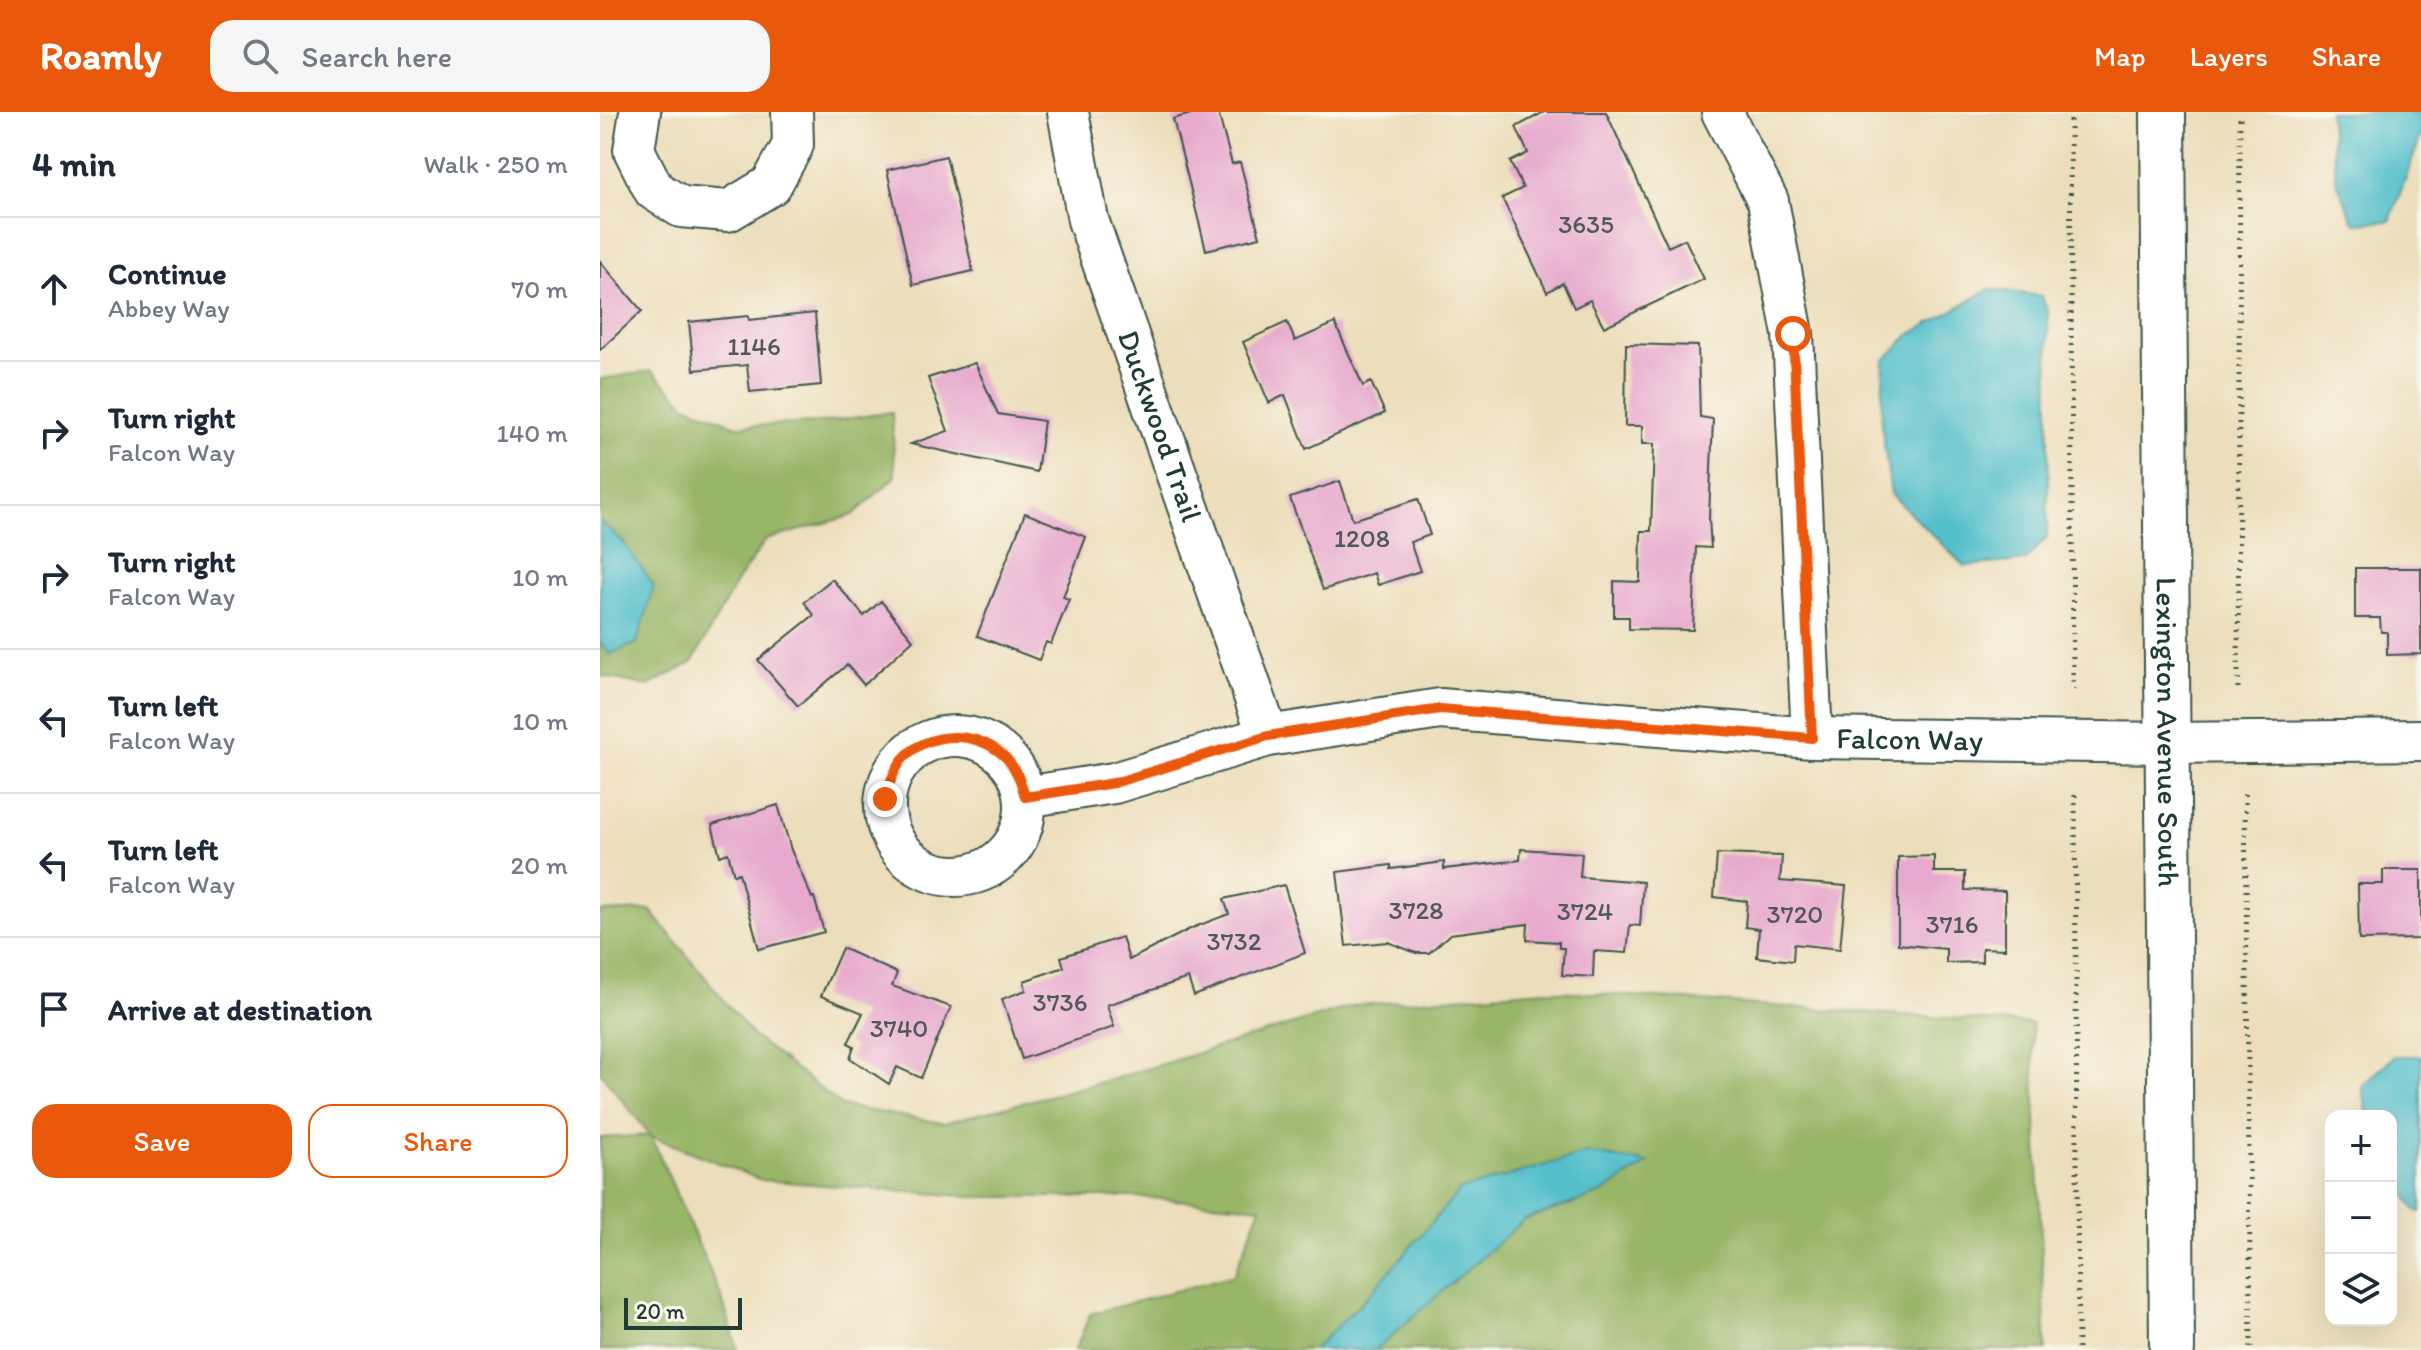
<!DOCTYPE html>
<html lang="en">
<head>
<meta charset="utf-8">
<style>
	:root { --surface:#fff; --page:#f6f6f7; --text:#1f2937; --muted:#747a83; --line:#e0e1e3; --accent:#ea580c }
	body { margin:0; font-family:Itim,sans-serif; background:var(--page); color:var(--text) }
	.controls { position:absolute; right:24px; bottom:24px; display:grid; overflow:hidden; border-radius:16px; box-shadow:0 8px 32px #0002 }
	.controls button { width:72px; height:72px; display:grid; place-items:center; padding:0; border:0; border-bottom:2px solid var(--line); background:var(--surface); color:var(--text); font:40px sans-serif }
	.scale { position:absolute; left:24px; bottom:20px; width:118px; box-sizing:border-box; padding-left:8px; border:4px solid #1f3d34; border-top:0; font-size:22px; line-height:28px; white-space:nowrap; color:#1f3d34; -webkit-text-stroke:6px #fbf7ec; paint-order:stroke }
	.stop { position:absolute; width:24px; height:24px; margin:-18px; border:6px solid #ea580c; border-radius:50%; background:#fff }
	.stop.end { background:#ea580c; border-color:#fff; box-shadow:0 2px 8px #0008 }
	.list { margin:0; padding:0; list-style:none }
	h2 { display:flex; justify-content:space-between; align-items:center; height:104px; margin:0; padding:0 32px; font-size:34px }
	h2 small { font-size:26px; font-weight:400; color:var(--muted) }
	.list li { display:grid; grid-template-columns:52px 1fr auto; gap:24px; align-items:center; box-sizing:border-box; height:144px; padding:0 32px; border-top:2px solid var(--line) }
	.list b { display:block; font-size:30px; white-space:nowrap }
	.list p { margin:0; font-size:26px; white-space:nowrap; color:var(--muted) }
	.list em { font-size:26px; font-style:normal; color:var(--muted) }
	.actions { display:flex; gap:16px; padding:24px 32px }
	.actions a { flex:1; padding:18px 0; border:2px solid var(--accent); border-radius:24px; text-align:center; font-size:28px; color:var(--accent) }
	.actions .main { background:var(--accent); color:#fff }
	.icon { flex:none; width:44px; height:44px; fill:none; stroke:currentColor; stroke-width:2; stroke-linecap:round; stroke-linejoin:round }
	.map { position:relative; flex:none; width:1821px; height:1238px; overflow:hidden }
	header { display:flex; align-items:center; gap:48px; box-sizing:border-box; height:112px; padding:0 40px; background:var(--accent); color:#fff }
	header strong { font-size:38px }
	nav { display:flex; gap:44px; margin-inline-start:auto; font-size:28px }
	.search { width:560px; height:72px; background:var(--page); display:flex; align-items:center; gap:20px; box-sizing:border-box; padding:0 28px; border-radius:24px; color:var(--muted); font-size:30px }
	main { display:flex }
	aside { flex:1; background:var(--surface) }
	.map>svg:first-child { display:block }
	.forest { fill:#98b567; stroke:#5c794e; stroke-width:2 }
	.water { fill:#52bfcb; stroke:#387e80; stroke-width:2 }
	.building { fill:#e7aace }
	.lines { fill:none; stroke-linecap:round; stroke-linejoin:round }
	.minor-casing { stroke:#3e5548; stroke-width:44 }
	.tertiary-casing { stroke:#3e5548; stroke-width:48 }
	.path { stroke:#3e5548; stroke-width:5; stroke-dasharray:2 6; stroke-linecap:butt }
	.minor { stroke:#fff; stroke-width:40 }
	.tertiary { stroke:#fff; stroke-width:44 }
	.route { stroke:#ea580c; stroke-width:10 }
	.labels { text-anchor:middle; stroke-width:6; stroke-linejoin:round; paint-order:stroke }
	.number-label { font-size:26px; fill:#51585a }
	.street-label { font-size:30px; fill:#1f3d34; stroke:#fbf7ec }
</style>
</head>
<body>
<header>
<strong>Roamly</strong>
<div class="search"><svg class="icon" aria-label="search" viewBox="0 0 24 24"><circle cx="10" cy="10" r="6"/><path d="M15 15l6 6"/></svg>Search here</div>
<nav><a>Map</a><a>Layers</a><a>Share</a></nav>
</header>
<main>
<aside>
<h2>4 min<small>Walk · 250 m</small></h2>
<ul class="list">
<li><svg class="icon" aria-label="ahead" viewBox="0 0 24 24"><path d="M12 20V5M6 11l6-6 6 6"/></svg><div><b>Continue</b><p>Abbey Way</p></div><em>70 m</em></li>
<li><svg class="icon" aria-label="right" viewBox="0 0 24 24"><path d="M7 20v-9h11M14 6l5 5-5 5"/></svg><div><b>Turn right</b><p>Falcon Way</p></div><em>140 m</em></li>
<li><svg class="icon" aria-label="right" viewBox="0 0 24 24"><path d="M7 20v-9h11M14 6l5 5-5 5"/></svg><div><b>Turn right</b><p>Falcon Way</p></div><em>10 m</em></li>
<li><svg class="icon" aria-label="left" viewBox="0 0 24 24"><path d="M17 20v-9H6M10 6l-5 5 5 5"/></svg><div><b>Turn left</b><p>Falcon Way</p></div><em>10 m</em></li>
<li><svg class="icon" aria-label="left" viewBox="0 0 24 24"><path d="M17 20v-9H6M10 6l-5 5 5 5"/></svg><div><b>Turn left</b><p>Falcon Way</p></div><em>20 m</em></li>
<li><svg class="icon" aria-label="arrive" viewBox="0 0 24 24"><path d="M6 21V4h12l-3 4 3 4H6"/></svg><div><b>Arrive at destination</b></div></li>
</ul>
<div class="actions"><a class="main">Save</a><a>Share</a></div>
</aside>
<div class="map">
<svg width="1821" height="1238" viewBox="0 0 1821 1238">
	<rect width="100%" height="100%" fill="#fbf7ec"/>
	<filter id="ink" filterUnits="userSpaceOnUse"><feTurbulence type="fractalNoise" baseFrequency=".0125" numOctaves="2"/><feDisplacementMap in="SourceGraphic" scale="16" xChannelSelector="R" yChannelSelector="G"/><feConvolveMatrix kernelMatrix="1 2 1 2 8 2 1 2 1" color-interpolation-filters="sRGB"/></filter>
	<filter id="wash" filterUnits="userSpaceOnUse"><feTurbulence type="fractalNoise" baseFrequency=".006" numOctaves="4" result="noise"/><feDisplacementMap in="SourceGraphic" scale="32" xChannelSelector="R" yChannelSelector="G"/><feGaussianBlur stdDeviation="1.8" result="paint"/><feColorMatrix in="noise" values="0 0 0 0 0 0 0 0 0 0 0 0 0 0 0 0 0 1.4 0 .05"/><feComposite in="paint" operator="in"/></filter>
	<g filter="url(#wash)">
		<rect width="100%" height="100%" fill="#ecdebb"/>
		<g class="forest">
			<polygon points="52,259 86,293 137,314 219,311 292,300 295,365 253,403 166,428 137,469 92,551 48,574 0,564 0,530 10,542 24,431 0,409 0,267"/>
			<polygon points="50,798 153,924 242,994 343,1011 513,967 756,893 944,878 1432,912 1446,1238 775,1238 924,1108 1002,1081 987,1041 768,1184 713,1238 475,1238 490,1202 634,1163 661,1095 537,1085 378,1085 161,1068 51,1024 121,1184 138,1238 0,1238 0,1026 50,1023 0,960 0,800"/>
		</g>
		<g class="water">
			<polygon points="1729,0 1821,0 1821,24 1790,109 1754,111 1736,67"/>
			<polygon points="1390,177 1441,184 1448,199 1449,329 1447,425 1425,449 1364,454 1291,382 1281,311 1284,249 1309,223"/>
			<polygon points="0,409 24,431 54,474 37,531 10,542 0,530"/>
			<polygon points="1794,944 1821,944 1821,1100 1815,1098 1791,1058 1791,1004 1768,1004 1762,974"/>
			<polygon points="987,1041 1048,1051 1002,1081 924,1108 775,1238 713,1238 768,1184 860,1078"/>
		</g>
		<g id="blocks">
			<g class="building">
				<polygon points="598,0 618,0 632,52 640,50 660,125 606,138 573,7"/>
				<polygon points="944,0 1006,0 1068,135 1085,127 1104,167 1004,215 990,188 974,196 963,171 947,180 902,86 923,76 910,50 928,41 916,15"/>
				<polygon points="346,44 373,159 313,173 287,58"/>
				<polygon points="0,149 42,199 0,238"/>
				<polygon points="215,201 221,273 150,280 147,253 94,258 89,210 148,204 149,208"/>
				<polygon points="687,210 695,229 735,211 763,274 771,270 785,301 706,337 685,283 669,291 643,230"/>
				<polygon points="1026,232 1098,234 1100,305 1113,307 1109,406 1111,436 1096,435 1093,518 1029,517 1029,505 1014,505 1014,469 1040,470 1041,419 1051,419 1054,332 1042,332 1042,314 1025,314"/>
				<polygon points="375,251 398,302 444,309 437,360 311,332 348,319 328,266"/>
				<polygon points="740,369 753,408 818,387 830,423 810,430 820,459 778,473 774,461 723,478 690,386"/>
				<polygon points="425,401 486,425 463,485 469,487 451,532 446,530 439,548 377,524"/>
				<polygon points="1755,456 1821,456 1821,542 1787,543 1787,520 1781,520 1780,506 1755,506"/>
				<polygon points="232,467 264,504 281,489 313,528 264,573 247,553 198,594 158,548 214,503 204,490"/>
				<polygon points="178,693 191,738 212,786 214,785 224,820 159,837 139,761 134,763 128,741 120,744 112,713"/>
				<polygon points="921,737 982,741 980,765 1043,770 1040,814 1030,813 1027,841 994,839 993,865 962,863 964,836 959,836 959,830 927,828 928,812 850,822 829,841 816,841 788,830 746,834 737,760 791,753 791,757 844,750 844,757 920,748"/>
				<polygon points="1117,742 1182,744 1180,769 1246,774 1240,837 1194,832 1193,849 1157,845 1159,817 1145,815 1147,789 1114,785"/>
				<polygon points="1334,744 1334,760 1365,760 1365,778 1405,779 1405,837 1382,836 1382,850 1346,851 1346,837 1298,832 1298,745"/>
				<polygon points="1783,758 1821,758 1821,827 1759,828 1758,772 1783,772"/>
				<polygon points="684,773 705,841 594,884 588,866 507,893 514,915 422,947 402,887 426,878 424,869 464,855 461,845 522,825 529,848 592,816 629,802 624,787"/>
				<polygon points="242,836 297,861 292,874 351,895 321,966 297,955 289,972 250,946 254,934 248,931 263,901 221,884"/>
			</g>
		</g>
	</g>
	<g filter="url(#ink)">
		<use href="#blocks" fill-opacity="0" stroke="#3e5548" stroke-width="2"/>
		<g class="lines">
			<defs>
				<g id="minor">
					<polyline points="40,0 34,38 54,78 81,95 128,99 171,73 193,33 192,0"/>
					<path id="s1" d="M468,0L488,108L668,624"/>
					<polyline points="1122,0 1168,89 1193,222 1212,626"/>
					<circle cx="355" cy="694" r="70"/>
					<path id="s2" d="M425,685L514,671L668,624L840,597L1212,626L1568,631L1821,628"/>
				</g>
				<g id="tertiary">
					<path id="s3" d="M1563,0L1572,1238"/>
				</g>
			</defs>
			<use href="#minor" class="minor-casing"/>
			<use href="#tertiary" class="tertiary-casing"/>
			<g class="path">
				<polyline points="1470,0 1473,577"/>
				<polyline points="1638,576 1640,0"/>
				<polyline points="1645,682 1651,1238"/>
				<polyline points="1475,683 1478,1238"/>
			</g>
			<use href="#minor" class="minor"/>
			<use href="#tertiary" class="tertiary"/>
		</g>
	</g>
	<g class="lines" filter="url(#ink)">
		<path class="route" d="M285,687C289,673 293,660 302,648C328,617 381,618 407,647C417,658 421,670 425,685L514,671L668,624L840,597L1212,626L1193,222"/>
	</g>
	<g class="labels">
		<g class="number-label">
			<text x="986" y="121">3635</text>
			<text x="154" y="243">1146</text>
			<text x="762" y="435">1208</text>
			<text x="816" y="807">3728</text>
			<text x="985" y="808">3724</text>
			<text x="1195" y="811">3720</text>
			<text x="1352" y="821">3716</text>
			<text x="634" y="838">3732</text>
			<text x="460" y="899">3736</text>
			<text x="299" y="925">3740</text>
		</g>
		<g class="street-label">
			<text dy="10" stroke="none"><textPath href="#s1" startOffset="328">Duckwood Trail</textPath></text>
			<text dy="10" stroke="none"><textPath href="#s3" startOffset="620">Lexington Avenue South</textPath></text>
			<text dy="10" stroke="none"><textPath href="#s2" startOffset="896">Falcon Way</textPath></text>
		</g>
	</g>
</svg>
<div class="controls">
<button>+</button>
<button>−</button>
<button><svg class="icon" aria-label="layers" viewBox="0 0 24 24"><path d="M12 4l9 5-9 5-9-5zM3 14l9 5 9-5"/></svg></button>
</div>
<div class="scale">20 m</div>
<div class="stop" style="left:1193px;top:222px"></div>
<div class="stop end" style="left:285px;top:687px"></div>
</div>
</main>
</body>
</html>
